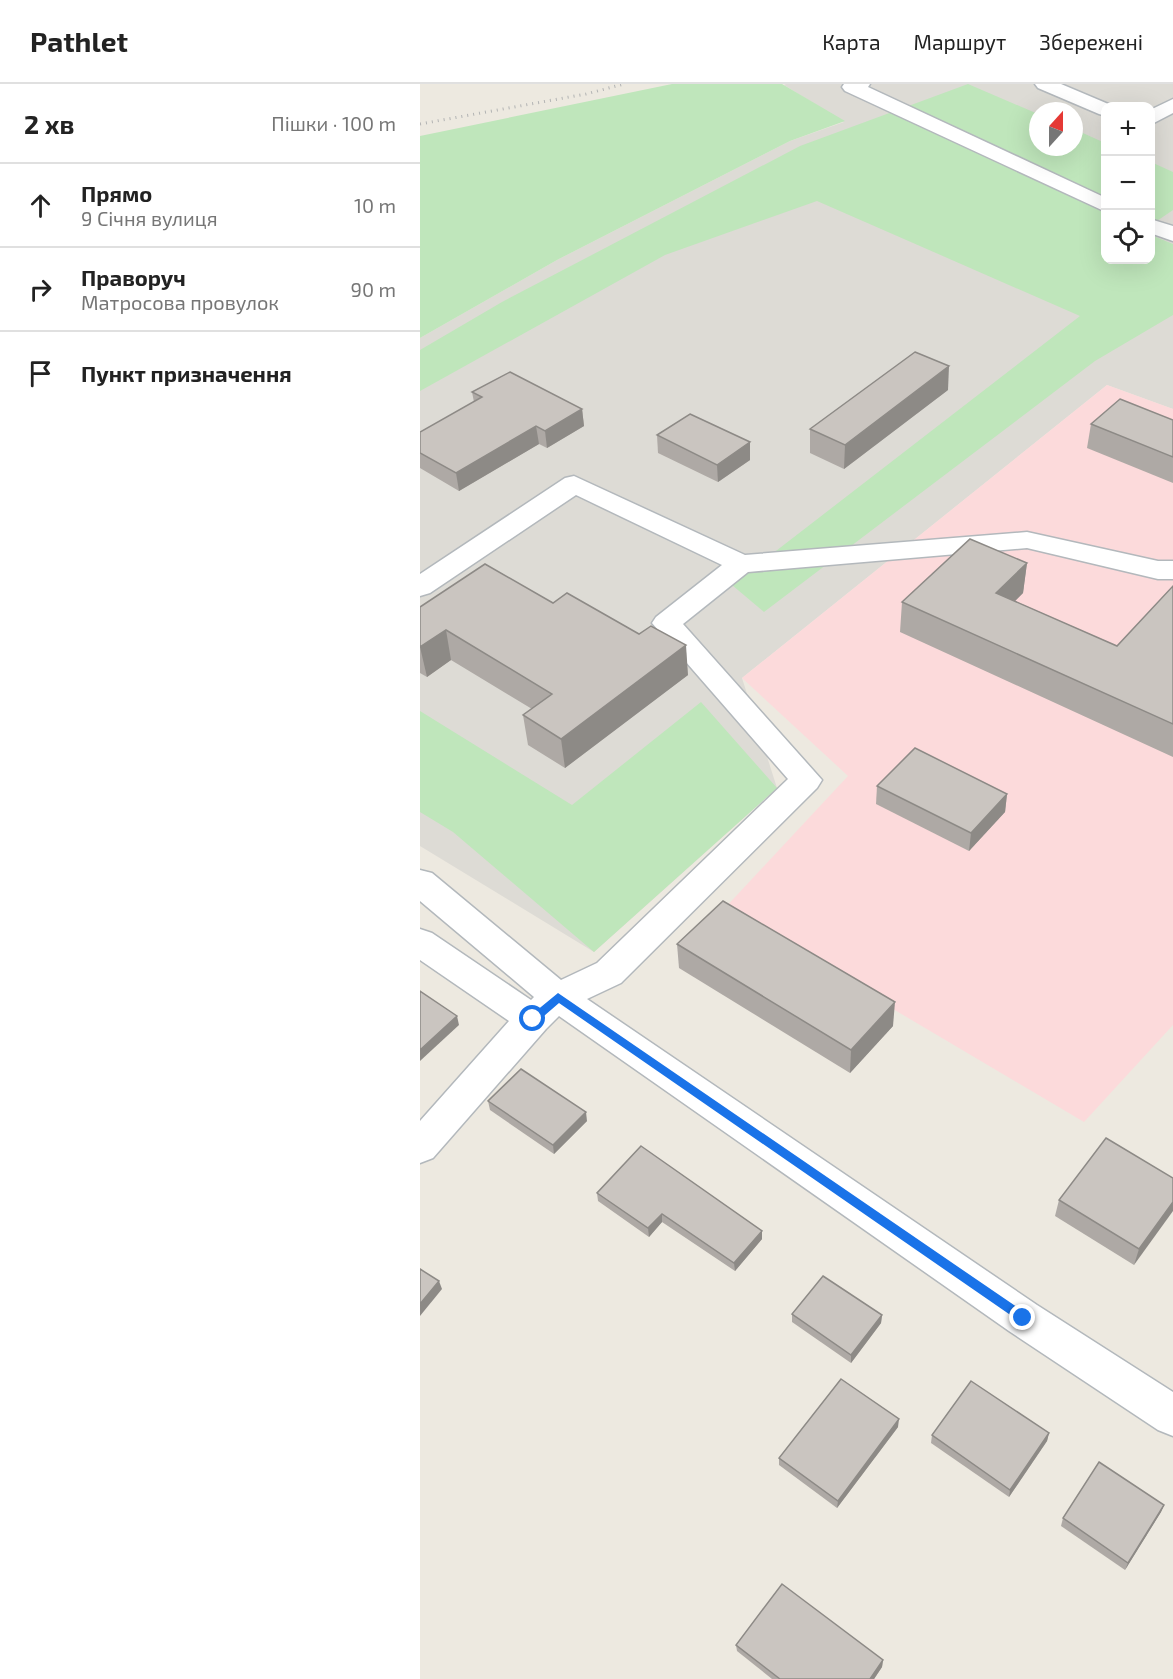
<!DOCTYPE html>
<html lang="uk">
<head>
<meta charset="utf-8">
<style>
	:root { --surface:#fff; --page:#f6f6f6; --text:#222; --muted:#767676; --line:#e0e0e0 }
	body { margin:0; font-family:"Exo 2",sans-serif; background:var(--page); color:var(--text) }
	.controls { position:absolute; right:18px; top:18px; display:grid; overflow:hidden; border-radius:12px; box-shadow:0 6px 24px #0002 }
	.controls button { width:54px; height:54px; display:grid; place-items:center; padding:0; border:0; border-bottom:2px solid var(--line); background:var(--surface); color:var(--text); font:30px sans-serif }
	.compass { position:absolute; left:609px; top:18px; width:54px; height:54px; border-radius:50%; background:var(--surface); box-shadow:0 6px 24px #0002; rotate:21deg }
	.stop { position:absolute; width:18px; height:18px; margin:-14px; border:4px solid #1a73e8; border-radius:50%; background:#fff }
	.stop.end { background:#1a73e8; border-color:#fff; box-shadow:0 2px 6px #0008 }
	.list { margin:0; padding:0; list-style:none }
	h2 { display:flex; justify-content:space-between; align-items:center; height:78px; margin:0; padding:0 24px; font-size:26px }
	h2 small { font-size:20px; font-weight:400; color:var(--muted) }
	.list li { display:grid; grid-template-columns:39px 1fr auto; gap:18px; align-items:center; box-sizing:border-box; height:84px; padding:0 24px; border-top:2px solid var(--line) }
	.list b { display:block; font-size:22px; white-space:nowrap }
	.list p { margin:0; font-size:20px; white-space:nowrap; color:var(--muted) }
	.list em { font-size:20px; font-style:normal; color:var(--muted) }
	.icon { flex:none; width:33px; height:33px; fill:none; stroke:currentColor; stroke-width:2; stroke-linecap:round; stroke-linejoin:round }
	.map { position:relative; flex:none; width:753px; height:1595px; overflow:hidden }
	header { display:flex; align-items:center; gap:36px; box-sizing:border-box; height:84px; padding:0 30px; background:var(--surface); border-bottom:2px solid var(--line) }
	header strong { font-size:28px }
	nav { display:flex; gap:33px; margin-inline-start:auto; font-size:21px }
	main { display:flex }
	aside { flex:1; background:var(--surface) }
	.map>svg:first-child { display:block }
	.industrial { fill:#dddbd5; fill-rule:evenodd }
	.medical { fill:#fcdadb }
	.green { fill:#bfe6bb }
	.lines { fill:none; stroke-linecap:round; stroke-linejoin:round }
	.minor-casing { stroke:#b3b8bc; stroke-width:3 }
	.minor { fill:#fff; fill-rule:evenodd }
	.rail { stroke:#b2b3b3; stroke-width:3; stroke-dasharray:1 5; stroke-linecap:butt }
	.wall { fill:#aea9a5 }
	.shaded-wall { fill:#8d8a86 }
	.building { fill:#cac5c0; stroke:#8d8a86; stroke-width:1.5 }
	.route { fill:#1a73e8 }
</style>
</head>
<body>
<header>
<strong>Pathlet</strong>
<nav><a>Карта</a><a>Маршрут</a><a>Збережені</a></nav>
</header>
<main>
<aside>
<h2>2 хв<small>Пішки · 100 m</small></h2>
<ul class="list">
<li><svg class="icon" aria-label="ahead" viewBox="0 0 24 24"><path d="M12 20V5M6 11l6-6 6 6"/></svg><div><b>Прямо</b><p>9 Січня вулиця</p></div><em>10 m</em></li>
<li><svg class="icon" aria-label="right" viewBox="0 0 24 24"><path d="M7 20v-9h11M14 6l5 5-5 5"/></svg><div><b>Праворуч</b><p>Матросова провулок</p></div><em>90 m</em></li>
<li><svg class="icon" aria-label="arrive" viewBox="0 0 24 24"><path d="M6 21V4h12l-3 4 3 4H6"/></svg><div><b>Пункт призначення</b></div></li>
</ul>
</aside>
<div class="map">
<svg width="753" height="1595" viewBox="0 0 753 1595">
	<rect width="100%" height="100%" fill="#ede9e0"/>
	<path class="industrial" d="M366,0H753V325L687,301L322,594L357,704L174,868L0,762V254L137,176L370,57L424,38L364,1ZM686,22H730V176H686ZM618,27H654V63H618Z"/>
	<polygon class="medical" points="687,301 753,325 753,941 664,1038 304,825 428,692 322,594"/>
	<g class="green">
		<polygon points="252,0 362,0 425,37 370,57 137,176 0,254 0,52"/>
		<polygon points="548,0 618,30 618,63 654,63 654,45 685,59 686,176 730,176 731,151 753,160 753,231 675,277 344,528 312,501 660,232 397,117 245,171 0,307 0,266 82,218 380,62"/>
		<polygon points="731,78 753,88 753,126 731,141"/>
		<polygon points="281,618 357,704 174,868 33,748 0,728 0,627 152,721"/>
	</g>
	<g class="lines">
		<defs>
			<g id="minor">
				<polygon points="424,0 450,0 448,3 686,114 686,128 425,7 422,3"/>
				<polygon points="615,0 641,0 693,22 686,22 686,32 679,30 618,4"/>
				<polygon points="753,15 753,29 730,41 730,26"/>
				<polygon points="730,135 753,142 753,157 730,149"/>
				<polygon points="154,392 325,471 607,448 738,477 753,477 753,495 738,495 607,464 328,488 263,540 402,696 397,704 201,899 167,915 617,1221 753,1308 753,1352 738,1346 589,1247 139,932 126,945 13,1074 0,1079 0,1037 89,937 0,876 0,845 12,849 111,916 114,913 0,817 0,786 12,789 141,896 177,879 368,695 232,539 236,533 302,481 156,411 10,509 0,512 0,490 145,394"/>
			</g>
		</defs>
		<use href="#minor" class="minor-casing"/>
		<use href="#minor" class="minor"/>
		<polyline class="rail" points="0,40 166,10 204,0"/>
	</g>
	<g class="wall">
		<polygon points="528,306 424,385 390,369 390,345"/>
		<polygon points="52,308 162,325 164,342 127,364 119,360 39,407 0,384 0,348 54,318"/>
		<polygon points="753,336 753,399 667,364 671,340"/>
		<polygon points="237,351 330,358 330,376 298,398 238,369"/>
		<polygon points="607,479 603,509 595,517 697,562 753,502 753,673 480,548 482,518"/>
		<polygon points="133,519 268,591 145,684 108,661 103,631 112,625 31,576 7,593 0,589 0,523"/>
		<polygon points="457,702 587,710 585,728 549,767 456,720"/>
		<polygon points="257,860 473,942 430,989 259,884"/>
		<polygon points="68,1017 167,1037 134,1070 70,1026"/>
		<polygon points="753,1094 714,1181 635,1132 639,1116"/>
		<polygon points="177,1109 342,1155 315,1187 242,1138 229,1153 178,1117"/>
		<polygon points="372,1230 462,1231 461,1239 431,1279 372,1238"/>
		<polygon points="478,1343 417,1424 359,1381 359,1374"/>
		<polygon points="629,1349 627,1357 589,1413 511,1359 512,1351"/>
		<polygon points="744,1421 741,1428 705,1486 641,1442 643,1434"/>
		<polygon points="316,1561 463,1576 462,1583 454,1595 352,1595 317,1567"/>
	</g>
	<g class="shaded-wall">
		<polygon points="529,282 528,306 424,385 425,361"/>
		<polygon points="162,325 164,342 127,364 125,347"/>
		<polygon points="116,342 119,360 39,407 36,389"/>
		<polygon points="330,358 330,376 298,398 297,381"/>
		<polygon points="607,479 603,509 573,539 576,509"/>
		<polygon points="26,546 31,576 7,593 0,563"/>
		<polygon points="266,561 268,591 145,684 141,655"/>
		<polygon points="587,710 585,728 549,767 551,749"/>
		<polygon points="475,918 473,942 430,989 431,966"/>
		<polygon points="37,932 39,941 0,977 0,966"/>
		<polygon points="166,1028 167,1037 134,1070 133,1061"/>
		<polygon points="753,1118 753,1127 714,1181 719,1165"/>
		<polygon points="242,1130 242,1138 229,1153 228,1144"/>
		<polygon points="342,1147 342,1155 315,1187 314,1179"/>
		<polygon points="19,1197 22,1205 0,1232 0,1220"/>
		<polygon points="462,1231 461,1239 431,1279 431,1271"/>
		<polygon points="479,1335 478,1343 417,1424 418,1417"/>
		<polygon points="629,1349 627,1357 589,1413 590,1406"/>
		<polygon points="744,1421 741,1428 705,1486 708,1479"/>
		<polygon points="463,1576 462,1583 454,1595 450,1595"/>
	</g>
	<g class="building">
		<polygon points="495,268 529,282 425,361 390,345"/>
		<polygon points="90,288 162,325 125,347 116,342 36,389 0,369 0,348 62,313 52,308"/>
		<polygon points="700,315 753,336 753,373 671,340"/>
		<polygon points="270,330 330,358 297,381 237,351"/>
		<polygon points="550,455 607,479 576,509 697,562 753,502 753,640 482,518"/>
		<polygon points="65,480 133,519 147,509 219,550 231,542 266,561 141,655 103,631 132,610 26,546 0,563 0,523"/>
		<polygon points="495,664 587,710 551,749 457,702"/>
		<polygon points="303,817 475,918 431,966 257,860"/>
		<polygon points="0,907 37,932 0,966"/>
		<polygon points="101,985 166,1028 133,1061 68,1017"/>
		<polygon points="686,1054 753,1094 753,1118 719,1165 639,1116"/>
		<polygon points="221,1062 342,1147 314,1179 242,1130 228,1144 177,1109"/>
		<polygon points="0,1185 19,1197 0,1220"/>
		<polygon points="403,1192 462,1231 431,1271 372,1230"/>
		<polygon points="421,1295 479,1335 418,1417 359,1374"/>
		<polygon points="551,1297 629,1349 590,1406 512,1351"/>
		<polygon points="679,1378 744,1421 708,1479 643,1434"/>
		<polygon points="362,1500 463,1576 450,1595 360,1595 316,1561"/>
	</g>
	<polygon class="route" points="138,909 607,1230 607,1237 599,1237 139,919 117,938 110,938 110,932"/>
</svg>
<div class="controls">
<button>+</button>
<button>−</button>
<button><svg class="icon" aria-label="locate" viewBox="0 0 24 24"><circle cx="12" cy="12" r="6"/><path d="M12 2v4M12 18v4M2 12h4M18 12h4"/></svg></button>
</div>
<svg class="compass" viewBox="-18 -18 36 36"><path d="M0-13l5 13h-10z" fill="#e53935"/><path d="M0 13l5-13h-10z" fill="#767676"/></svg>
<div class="stop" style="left:113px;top:935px"></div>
<div class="stop end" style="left:603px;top:1234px"></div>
</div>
</main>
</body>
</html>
